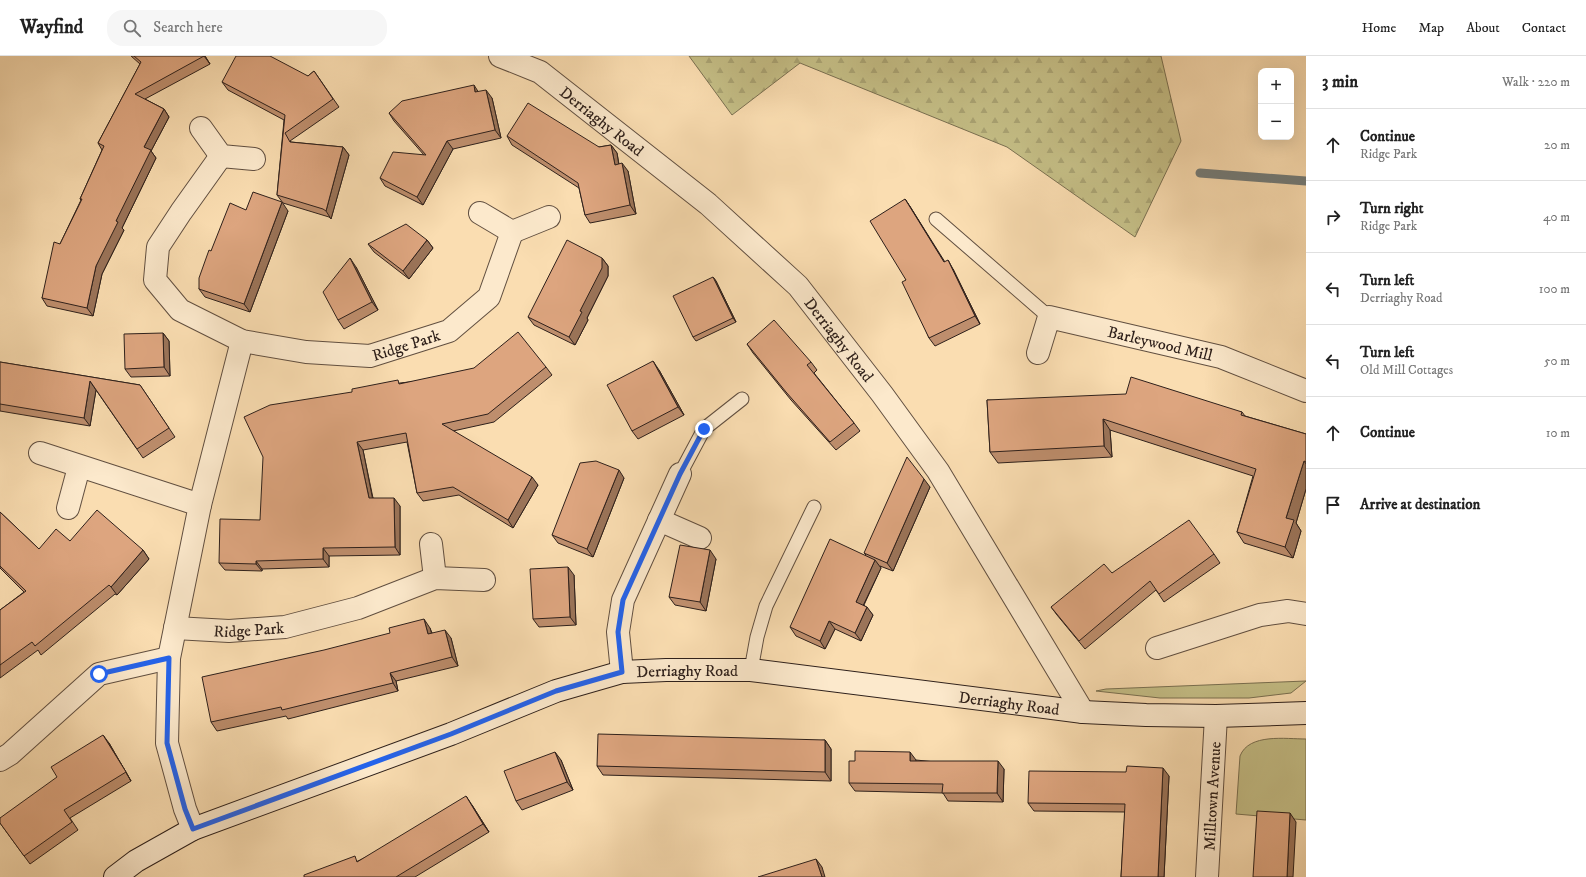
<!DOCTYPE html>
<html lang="en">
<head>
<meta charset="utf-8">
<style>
	:root { --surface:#fff; --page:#f6f6f6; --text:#222; --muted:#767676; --line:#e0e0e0 }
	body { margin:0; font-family:"IM FELL DW Pica",serif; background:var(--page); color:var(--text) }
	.controls { position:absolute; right:12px; top:12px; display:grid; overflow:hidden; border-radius:8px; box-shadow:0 4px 16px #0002 }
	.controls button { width:36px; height:36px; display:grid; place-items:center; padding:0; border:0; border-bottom:1px solid var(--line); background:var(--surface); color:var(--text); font:20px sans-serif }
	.stop { position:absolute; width:12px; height:12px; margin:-9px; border:3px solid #2563eb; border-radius:50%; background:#fff }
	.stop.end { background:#2563eb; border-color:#fff; box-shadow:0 1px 4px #0008 }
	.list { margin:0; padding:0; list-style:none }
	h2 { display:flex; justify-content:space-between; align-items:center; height:52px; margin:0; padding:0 16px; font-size:17px }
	h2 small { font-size:13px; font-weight:400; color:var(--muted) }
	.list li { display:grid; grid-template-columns:26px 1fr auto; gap:12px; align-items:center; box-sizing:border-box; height:72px; padding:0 16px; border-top:1px solid var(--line) }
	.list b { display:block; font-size:15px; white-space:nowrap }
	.list p { margin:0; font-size:13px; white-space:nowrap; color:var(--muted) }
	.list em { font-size:13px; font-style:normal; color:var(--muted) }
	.icon { flex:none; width:22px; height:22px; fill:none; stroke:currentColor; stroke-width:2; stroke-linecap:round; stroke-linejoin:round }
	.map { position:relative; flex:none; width:1306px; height:821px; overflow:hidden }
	header { display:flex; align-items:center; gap:24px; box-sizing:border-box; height:56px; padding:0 20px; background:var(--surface); border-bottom:1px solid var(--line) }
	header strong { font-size:19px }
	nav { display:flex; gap:22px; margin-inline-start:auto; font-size:14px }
	.search { width:280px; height:36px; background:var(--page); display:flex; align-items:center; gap:10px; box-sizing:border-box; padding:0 14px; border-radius:16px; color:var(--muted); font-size:15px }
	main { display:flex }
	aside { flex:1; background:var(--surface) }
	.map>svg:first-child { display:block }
	.green { fill:#c5bf87; stroke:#7a7051 }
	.forest { fill:url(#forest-firs); stroke:#7a7051 }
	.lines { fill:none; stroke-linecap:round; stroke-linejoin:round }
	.stream { stroke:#747c79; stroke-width:9 }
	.lane-casing { stroke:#614f40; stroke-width:15 }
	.street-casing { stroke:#614f40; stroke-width:24 }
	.secondary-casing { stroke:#2e201b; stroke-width:24 }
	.lane { stroke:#fce9cc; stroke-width:13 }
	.street { stroke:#fce9cc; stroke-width:22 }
	.secondary { stroke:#fce9cc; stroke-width:22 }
	.wall { fill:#be8e6d; stroke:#2e201b }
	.shaded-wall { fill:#9b7459; stroke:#2e201b }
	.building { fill:#dda57f; stroke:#2e201b }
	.route { stroke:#2563eb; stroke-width:5 }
	.labels { text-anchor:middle; stroke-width:4; stroke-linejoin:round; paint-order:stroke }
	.street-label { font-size:16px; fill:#2e201b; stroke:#fce9cc }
</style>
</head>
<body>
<header>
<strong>Wayfind</strong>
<div class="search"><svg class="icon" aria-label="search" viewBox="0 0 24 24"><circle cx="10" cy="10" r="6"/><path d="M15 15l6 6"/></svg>Search here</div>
<nav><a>Home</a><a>Map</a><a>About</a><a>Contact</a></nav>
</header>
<main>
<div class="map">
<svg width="1306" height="821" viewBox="0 0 1306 821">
	<defs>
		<pattern id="forest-firs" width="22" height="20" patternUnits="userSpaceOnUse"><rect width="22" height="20" fill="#c5bf87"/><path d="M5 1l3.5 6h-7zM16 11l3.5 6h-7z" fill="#aaa474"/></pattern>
	</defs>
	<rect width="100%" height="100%" fill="#faddb1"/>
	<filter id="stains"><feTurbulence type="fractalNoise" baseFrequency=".005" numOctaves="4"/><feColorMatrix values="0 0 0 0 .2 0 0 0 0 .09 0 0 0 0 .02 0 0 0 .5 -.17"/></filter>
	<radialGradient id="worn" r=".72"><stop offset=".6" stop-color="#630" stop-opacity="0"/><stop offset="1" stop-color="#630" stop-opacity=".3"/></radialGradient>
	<g class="green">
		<polygon points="1306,625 1291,637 1249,642 1160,642 1096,635 1106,633"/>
		<path d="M1306,683V764L1236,758L1240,700C1249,677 1286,683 1306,683Z"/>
	</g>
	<polygon class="forest" points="689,0 1161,0 1181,85 1135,181 1007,91 800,7 732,59"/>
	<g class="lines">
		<polyline class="stream" points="1200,117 1306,125"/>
		<defs>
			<g id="lane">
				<polyline points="936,163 1049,261"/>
				<polyline points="680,418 704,373 742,343"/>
				<polyline points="751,614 757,581 766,550 814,451"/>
			</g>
			<g id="street">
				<path id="s1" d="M500,0L540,16L708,148L798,230L882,338L938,415L1083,656"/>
				<polyline points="201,72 221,100 254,103"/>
				<path id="s2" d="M221,100L181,156L158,191L155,224L180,254L242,285L306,296L370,300L449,275L489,241L512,176"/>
				<polyline points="480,157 512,176 549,161"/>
				<path id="s3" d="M1038,297L1049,261L1221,301L1306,335"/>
				<polyline points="40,397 200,449"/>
				<polyline points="68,452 79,411"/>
				<polyline points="659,464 700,482"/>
				<polyline points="431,488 435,522"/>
				<path id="s4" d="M175,572L229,575L285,571L358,552L435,522L484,524"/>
				<polyline points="1157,592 1260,559 1288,555 1306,558"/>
				<polyline points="622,616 618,576 623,544 680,418"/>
				<polyline points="0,704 10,698 99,618 169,602"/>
				<polyline points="193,773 185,753 167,687 169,602 200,449 242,285"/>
				<path id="s5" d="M1207,821L1216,660"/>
			</g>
			<g id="secondary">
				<path id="s6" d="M115,821L136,805L193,773L451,678L556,635L622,616L666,614H751L1083,656L1146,659L1216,660L1306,657"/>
			</g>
		</defs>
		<use href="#lane" class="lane-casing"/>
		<use href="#street" class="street-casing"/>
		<use href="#secondary" class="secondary-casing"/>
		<use href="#lane" class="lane"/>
		<use href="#street" class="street"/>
		<use href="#secondary" class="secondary"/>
	</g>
	<g class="wall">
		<polygon points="131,0 205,0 210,8 145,43 164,53 169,61 151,95 156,102 122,172 124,174 102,218 93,260 47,250 42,242 60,188 81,144 80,143 102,94 98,87 140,8"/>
		<polygon points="314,15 339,51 290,85 291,86 343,91 349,99 331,163 329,161 283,147 277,139 284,64 228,34 222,26 308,20"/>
		<polygon points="478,36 492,42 501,82 453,93 423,149 385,130 380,122 424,99 394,65 389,57"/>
		<polygon points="507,80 599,91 611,89 617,97 619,108 628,115 636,158 590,167 585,159 579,132 512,89"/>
		<polygon points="905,143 911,152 944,206 953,213 980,268 935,290 929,282 906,224"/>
		<polygon points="246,154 288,155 250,256 205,241 199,233 211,195"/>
		<polygon points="427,184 433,192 409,223 374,196 368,188"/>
		<polygon points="602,202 608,210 608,220 587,262 588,264 575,289 534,269 528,261"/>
		<polygon points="356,211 378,254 344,273 338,264"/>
		<polygon points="713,221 716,225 736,266 696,285 693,281"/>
		<polygon points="163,277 169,285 170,320 131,321 125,313"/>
		<polygon points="747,288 811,306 817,314 814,317 854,367 860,375 836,394 791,344 753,297"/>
		<polygon points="0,306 140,329 175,381 143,402 96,334 90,370 0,355"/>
		<polygon points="546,311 552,319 494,366 453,375 538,429 513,472 459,439 423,445 417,437 407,386 363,394 373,442 400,450 400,499 329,500 329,511 262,513 262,515 225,514 219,507 260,464 352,336 400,327"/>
		<polygon points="659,314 684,359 638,383 632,375"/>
		<polygon points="987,344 1242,356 1245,360 1306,378 1306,433 1296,467 1301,475 1293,502 1244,487 1237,476 1253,420 1110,374 1112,401 998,407 990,396"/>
		<polygon points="624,422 593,501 558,487 552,479"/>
		<polygon points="930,431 893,515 880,510 881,512 864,549 873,559 861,585 835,573 825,593 796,580 790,571 866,499 864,497"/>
		<polygon points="0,456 39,493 70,485 143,494 149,503 117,539 115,538 41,599 38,594 0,622 0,554 24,536 0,512"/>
		<polygon points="1214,498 1220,507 1164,546 1156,534 1085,593 1057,559 1051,551 1112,517"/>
		<polygon points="716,503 706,555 675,549 669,541"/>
		<polygon points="574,519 576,569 539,571 533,563"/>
		<polygon points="430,572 432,577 451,582 458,610 396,625 398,635 288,663 286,660 217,675 211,666"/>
		<polygon points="825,684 831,693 831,725 603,719 597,710"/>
		<polygon points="109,687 131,725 70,762 78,774 30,808 0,767"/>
		<polygon points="561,704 573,734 522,754 516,745"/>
		<polygon points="916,704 1004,713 1003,746 948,745 943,737 855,735 849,727"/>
		<polygon points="1169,720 1164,821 1121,821 1125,756 1034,755 1028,747"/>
		<polygon points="472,749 489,776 415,821 304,821 358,805"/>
	</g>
	<g class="shaded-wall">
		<polygon points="204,0 205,0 210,8"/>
		<polygon points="474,29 479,37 475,36"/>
		<polygon points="486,34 492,42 501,82 495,74"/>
		<polygon points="164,53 169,61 151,95 156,102 122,172 124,174 102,218 93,260 87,252 96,210 116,165 144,91"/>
		<polygon points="447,85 453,93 423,149 417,141"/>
		<polygon points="611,89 617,97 620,117 615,109"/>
		<polygon points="343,91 349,99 331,163 326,155"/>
		<polygon points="622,107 628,115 636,158 630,149"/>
		<polygon points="905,143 911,152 950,214 944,206"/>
		<polygon points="282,146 288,155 250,256 244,248"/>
		<polygon points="427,184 433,192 409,223 403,215"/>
		<polygon points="350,202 356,211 378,254 372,246"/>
		<polygon points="602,202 608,210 608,220 587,262 588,264 575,289 569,281"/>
		<polygon points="948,204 953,213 980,268 975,260"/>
		<polygon points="713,221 716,225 736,266 733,262"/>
		<polygon points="163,277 169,285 170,320 164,311"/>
		<polygon points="653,305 659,314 684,359 678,351"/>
		<polygon points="90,325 96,334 90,370 84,362"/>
		<polygon points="1103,363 1110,374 1112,401 1104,390"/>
		<polygon points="357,386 363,394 374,450 369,442"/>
		<polygon points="1304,405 1306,408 1306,433 1296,467 1301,475 1293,502 1285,491 1286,462"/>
		<polygon points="619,414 624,422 593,501 587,493"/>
		<polygon points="532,421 538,429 513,472 508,464"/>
		<polygon points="924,423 930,431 893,515 887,507"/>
		<polygon points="394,442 400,450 400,499 395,491"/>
		<polygon points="323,492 329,500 329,511 323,503"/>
		<polygon points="143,494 149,503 117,539 111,531"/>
		<polygon points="710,494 716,503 706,555 700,546"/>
		<polygon points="875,504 881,512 861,554 856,546"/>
		<polygon points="256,505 262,513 262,515 256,508"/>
		<polygon points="568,511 574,519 576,569 570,561"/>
		<polygon points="867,551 873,559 861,585 855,577"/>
		<polygon points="424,563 430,572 434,586 428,578"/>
		<polygon points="829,565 835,573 825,593 820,585"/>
		<polygon points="445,574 451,582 458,610 452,601"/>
		<polygon points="390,617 396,625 398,635 393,627"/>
		<polygon points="103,679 109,687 131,725 126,716"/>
		<polygon points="825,684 831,693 831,725 825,716"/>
		<polygon points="555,696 561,704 573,734 567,726"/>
		<polygon points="910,696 916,704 915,713 910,705"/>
		<polygon points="998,705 1004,713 1003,746 997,737"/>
		<polygon points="1163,712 1169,720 1164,821 1158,821"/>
		<polygon points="466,740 472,749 489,776 483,768"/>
		<polygon points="1290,757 1296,766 1293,821 1287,821"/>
		<polygon points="816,803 822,811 825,821 822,821"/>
	</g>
	<g class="building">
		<polygon points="134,0 204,0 135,38 164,53 144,91 151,94 116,165 118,166 96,210 87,252 42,242 54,186 60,188 82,143 80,143 104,90 98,87 141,6"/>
		<polygon points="236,0 270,0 308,20 314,15 333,43 285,77 290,86 343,91 326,155 323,153 277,139 285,59 222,26"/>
		<polygon points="474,29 475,36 486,34 495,74 447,85 417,141 380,122 393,96 426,99 389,57 402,45"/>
		<polygon points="528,47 599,91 611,89 615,109 622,107 630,149 585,159 578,127 507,80"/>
		<polygon points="253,136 282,146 244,248 199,233 199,222 209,194 211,195 230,147 246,154"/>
		<polygon points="905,143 944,206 948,204 975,260 929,282 902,226 906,224 870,165"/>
		<polygon points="406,168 427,184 403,215 368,188"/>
		<polygon points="567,184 602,202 602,212 580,255 582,256 569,281 528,261"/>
		<polygon points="350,202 372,246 338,264 323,236"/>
		<polygon points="713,221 733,262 693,281 673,240"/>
		<polygon points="774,264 811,306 807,309 854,367 830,386 786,336 747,288"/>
		<polygon points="518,276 546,311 488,358 442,368 532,421 508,464 453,431 417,437 406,377 357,386 369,442 394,442 395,491 323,492 323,503 256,505 256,508 219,507 220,463 260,464 263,401 244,361 270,349 352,336 352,333 398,324 399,328 474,312"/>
		<polygon points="163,277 164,311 125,313 124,278"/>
		<polygon points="653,305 678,351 632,375 607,329"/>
		<polygon points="0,306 140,329 169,372 137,393 90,325 84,362 0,348"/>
		<polygon points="1131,321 1242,356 1241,359 1306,378 1306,406 1304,405 1286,462 1294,464 1285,491 1237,476 1256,413 1103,363 1104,390 990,396 987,344 1126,338"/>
		<polygon points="907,401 924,423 887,507 864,497"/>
		<polygon points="596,405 619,414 587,493 552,479 580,407"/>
		<polygon points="97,454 143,494 111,531 109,529 35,590 32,586 0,609 0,554 26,535 0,510 0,456 39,493 56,473 70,485"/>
		<polygon points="1189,464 1214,498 1159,538 1150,525 1079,585 1051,551 1104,508 1112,517"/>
		<polygon points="830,483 875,504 856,546 867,551 855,577 829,565 820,585 790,571"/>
		<polygon points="680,489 710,494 700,546 669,541"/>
		<polygon points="568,511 570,561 533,563 530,513"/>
		<polygon points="424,563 428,578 445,574 452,601 390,617 393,627 282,654 281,651 211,666 202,621 324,594 390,577 389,572"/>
		<polygon points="598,678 825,684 825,716 597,710"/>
		<polygon points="103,679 126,716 64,754 72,766 24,800 0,767 0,762 57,721 51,711"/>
		<polygon points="855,695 910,696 910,705 998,705 997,737 942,737 943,728 849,727 849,705 855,705"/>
		<polygon points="555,696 567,726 516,745 504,715"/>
		<polygon points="1127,710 1163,712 1158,821 1121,821 1125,748 1028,747 1029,715 1126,716"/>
		<polygon points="466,740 483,768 396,821 304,821 304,819 355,800 357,806"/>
		<polygon points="1257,755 1290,757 1287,821 1253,821"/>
		<polygon points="816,803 822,821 758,821"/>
	</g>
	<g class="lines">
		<polyline class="route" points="99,618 169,602 167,687 185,753 193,773 451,678 556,635 622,616 618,576 623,544 680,418 704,373"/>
	</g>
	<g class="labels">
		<g class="street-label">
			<text dy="6" stroke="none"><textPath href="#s1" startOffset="122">Derriaghy Road</textPath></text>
			<text dy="6" stroke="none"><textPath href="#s1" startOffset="446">Derriaghy Road</textPath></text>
			<text dy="6" stroke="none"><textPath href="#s3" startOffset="152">Barleywood Mill</textPath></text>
			<text dy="6" stroke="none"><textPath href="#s2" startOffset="419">Ridge Park</textPath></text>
			<text dy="6" stroke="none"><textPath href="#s4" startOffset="74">Ridge Park</textPath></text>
			<text dy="6" stroke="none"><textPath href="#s6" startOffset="614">Derriaghy Road</textPath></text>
			<text dy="6" stroke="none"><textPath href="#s6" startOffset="938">Derriaghy Road</textPath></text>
			<text dy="6" stroke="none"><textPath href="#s5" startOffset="81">Milltown Avenue</textPath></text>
		</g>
	</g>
	<rect width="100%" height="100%" filter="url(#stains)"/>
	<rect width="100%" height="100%" fill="url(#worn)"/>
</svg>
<div class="controls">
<button>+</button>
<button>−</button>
</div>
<div class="stop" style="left:99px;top:618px"></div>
<div class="stop end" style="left:704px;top:373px"></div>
</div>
<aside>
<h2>3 min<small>Walk · 220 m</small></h2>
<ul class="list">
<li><svg class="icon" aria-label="ahead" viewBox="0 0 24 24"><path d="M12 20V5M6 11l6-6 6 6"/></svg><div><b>Continue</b><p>Ridge Park</p></div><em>20 m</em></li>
<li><svg class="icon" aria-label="right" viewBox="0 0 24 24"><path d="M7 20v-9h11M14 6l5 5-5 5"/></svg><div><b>Turn right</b><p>Ridge Park</p></div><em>40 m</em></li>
<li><svg class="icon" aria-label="left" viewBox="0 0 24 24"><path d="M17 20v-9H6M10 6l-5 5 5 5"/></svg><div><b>Turn left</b><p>Derriaghy Road</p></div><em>100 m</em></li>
<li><svg class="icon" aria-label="left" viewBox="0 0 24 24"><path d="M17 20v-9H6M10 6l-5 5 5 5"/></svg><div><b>Turn left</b><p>Old Mill Cottages</p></div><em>50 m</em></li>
<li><svg class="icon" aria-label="ahead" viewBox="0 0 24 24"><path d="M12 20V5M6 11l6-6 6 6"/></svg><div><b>Continue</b></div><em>10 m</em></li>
<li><svg class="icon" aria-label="arrive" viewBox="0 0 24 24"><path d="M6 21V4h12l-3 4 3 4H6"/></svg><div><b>Arrive at destination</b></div></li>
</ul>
</aside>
</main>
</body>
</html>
